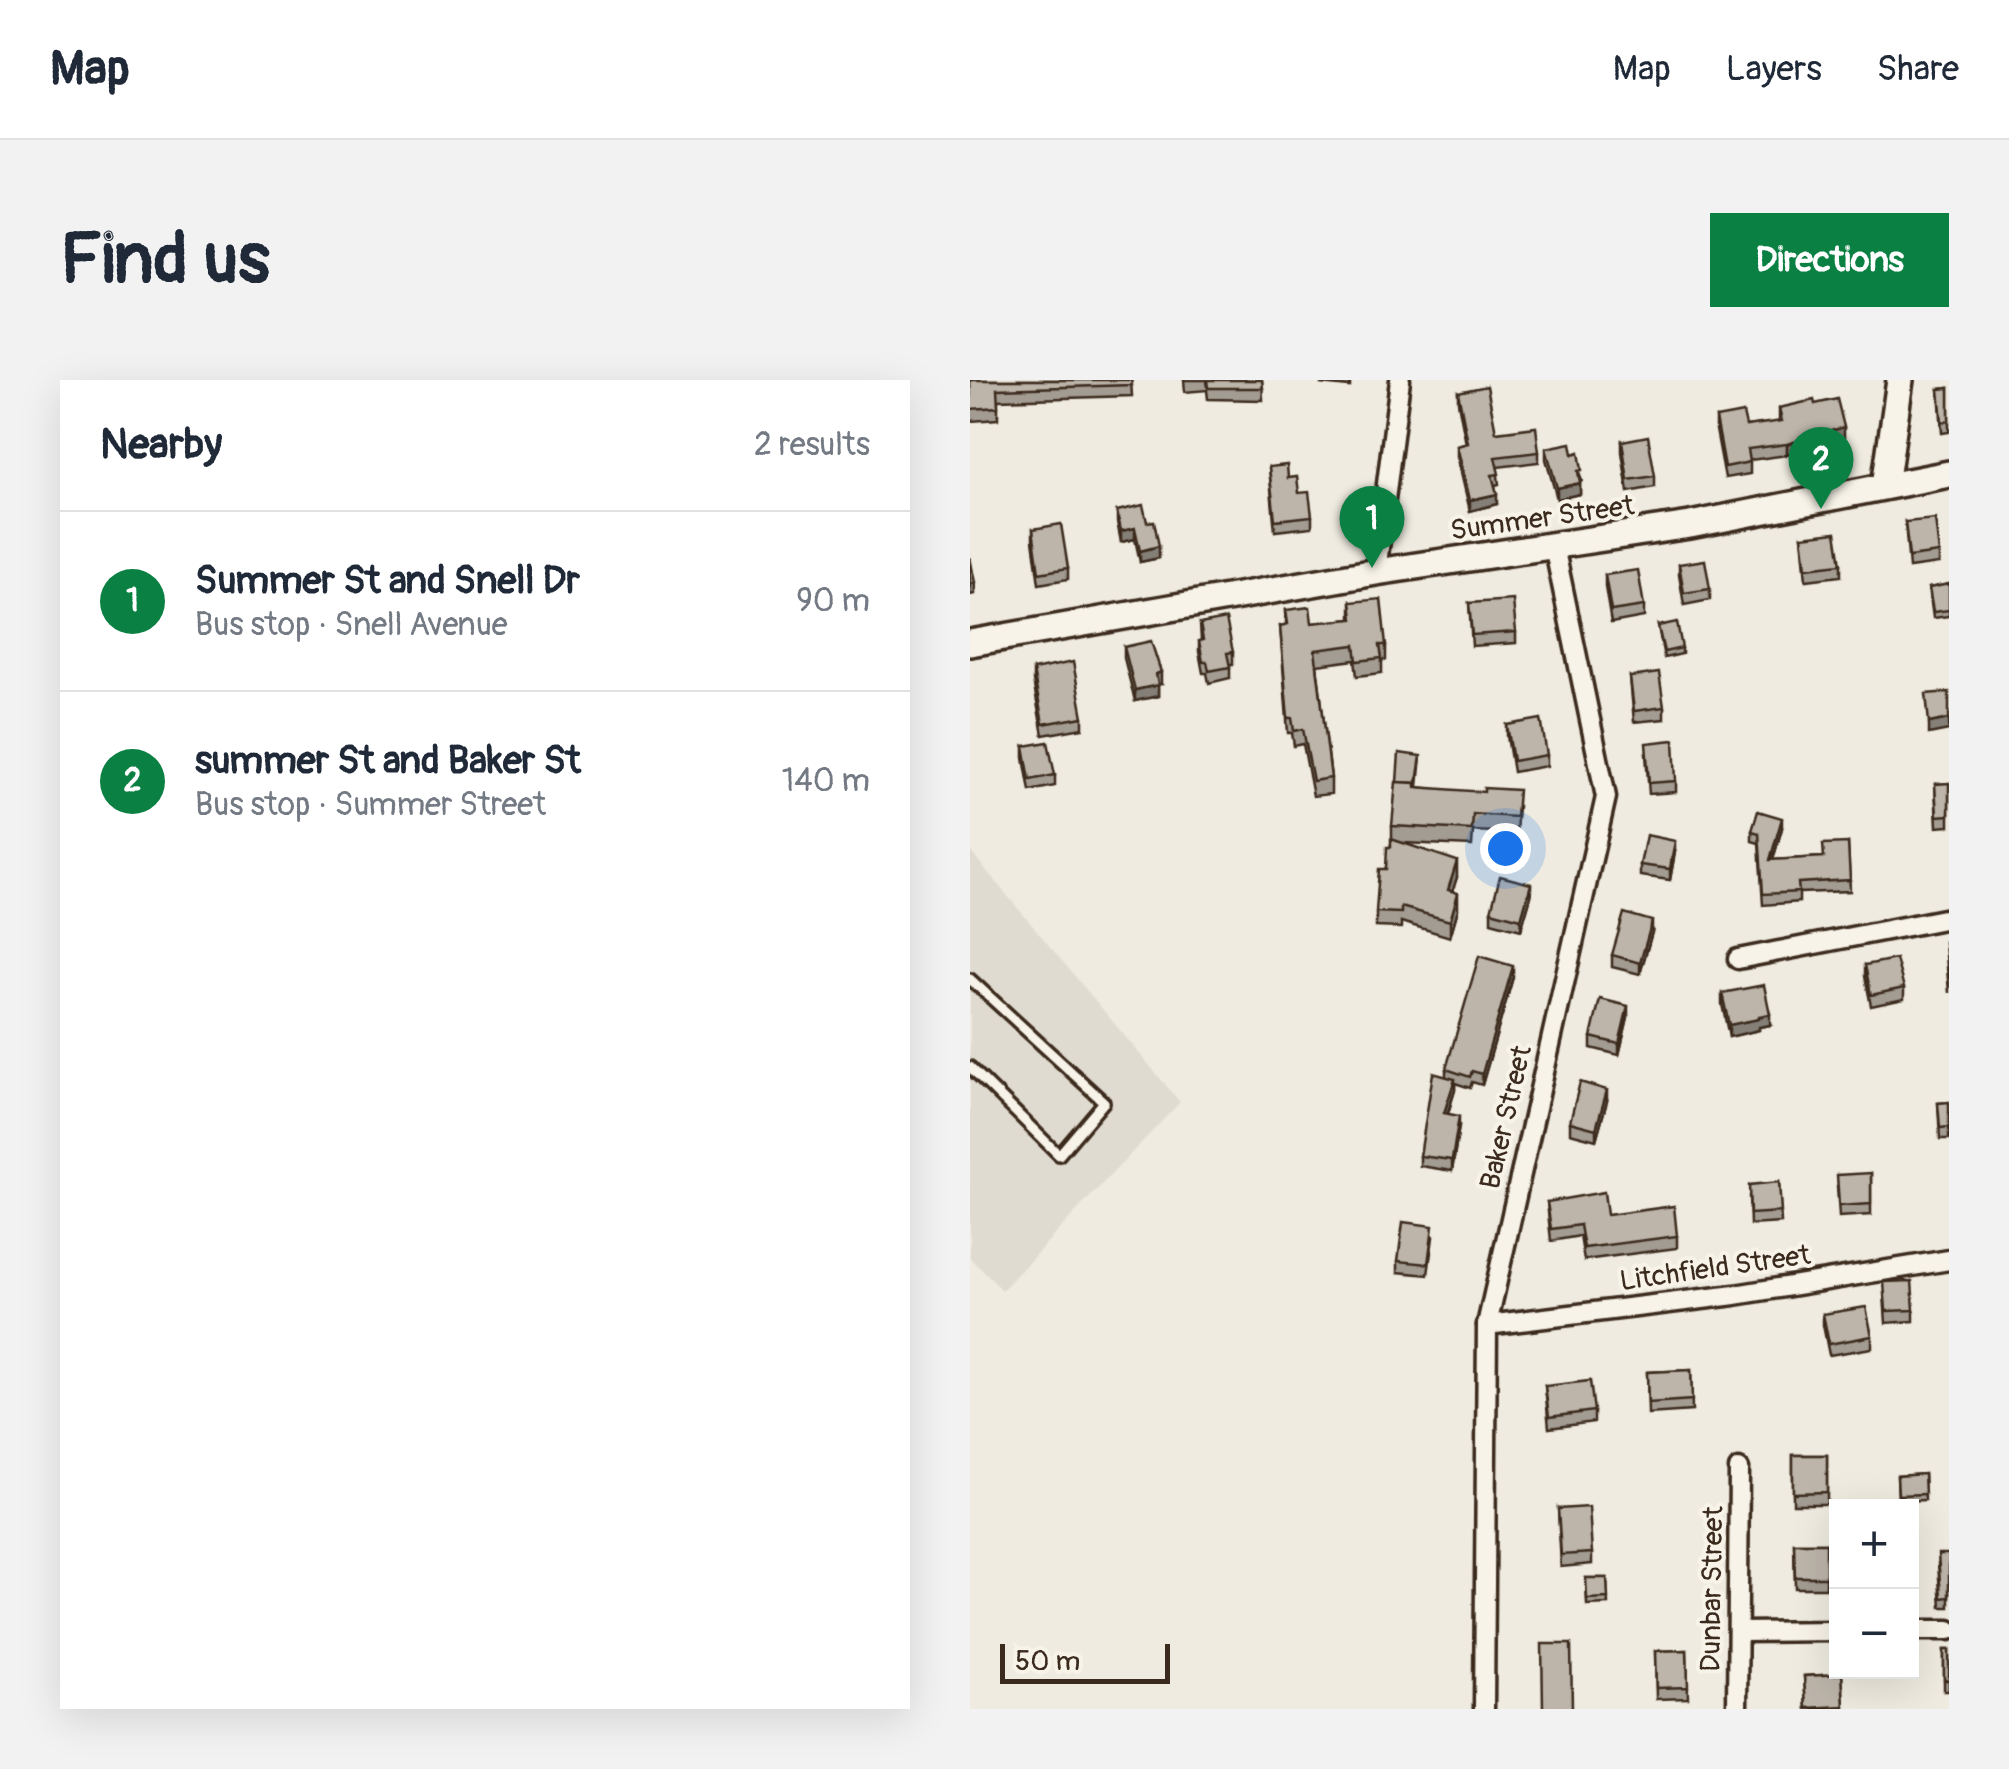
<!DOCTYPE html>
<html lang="en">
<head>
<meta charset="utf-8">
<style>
	:root { --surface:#fff; --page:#f2f2f3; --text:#1f2937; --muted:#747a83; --line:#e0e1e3; --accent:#0b8043 }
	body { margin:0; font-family:Pangolin,sans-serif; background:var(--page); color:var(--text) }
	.controls { position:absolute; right:30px; bottom:30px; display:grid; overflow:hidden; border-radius:0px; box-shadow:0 10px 40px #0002 }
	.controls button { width:90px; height:90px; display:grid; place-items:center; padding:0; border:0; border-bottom:2px solid var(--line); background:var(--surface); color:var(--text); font:50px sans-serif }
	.scale { position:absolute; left:30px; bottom:25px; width:170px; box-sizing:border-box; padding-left:10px; border:5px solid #3b2a1e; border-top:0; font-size:28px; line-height:35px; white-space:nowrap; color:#3b2a1e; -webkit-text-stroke:8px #f7f3e8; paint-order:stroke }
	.you { position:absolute; left:535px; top:468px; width:35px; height:35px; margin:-25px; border:8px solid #fff; border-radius:50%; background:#1a73e8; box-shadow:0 0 0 15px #1a73e833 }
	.badge { display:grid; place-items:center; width:65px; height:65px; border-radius:50%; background:var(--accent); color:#fff; font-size:32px; font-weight:700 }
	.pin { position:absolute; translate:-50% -82px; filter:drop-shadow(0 2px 5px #0008) }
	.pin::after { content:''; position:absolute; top:52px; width:35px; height:30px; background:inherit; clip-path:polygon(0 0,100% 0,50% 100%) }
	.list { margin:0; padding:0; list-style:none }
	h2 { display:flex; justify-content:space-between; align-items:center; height:130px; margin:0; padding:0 40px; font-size:42px }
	h2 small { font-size:32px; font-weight:400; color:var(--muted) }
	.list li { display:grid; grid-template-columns:65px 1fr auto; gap:30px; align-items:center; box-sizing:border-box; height:180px; padding:0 40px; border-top:2px solid var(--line) }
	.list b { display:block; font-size:38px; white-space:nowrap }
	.list p { margin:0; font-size:32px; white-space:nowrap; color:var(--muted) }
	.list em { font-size:32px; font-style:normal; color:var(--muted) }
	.map { position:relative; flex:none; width:979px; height:1329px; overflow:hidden; border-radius:0px }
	header { display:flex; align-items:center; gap:60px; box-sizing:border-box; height:140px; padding:0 50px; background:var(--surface); border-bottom:2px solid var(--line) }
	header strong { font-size:48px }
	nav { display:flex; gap:55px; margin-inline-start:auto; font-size:35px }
	.intro { display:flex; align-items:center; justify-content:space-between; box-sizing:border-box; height:240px; padding:0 60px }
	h1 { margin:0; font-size:70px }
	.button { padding:25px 45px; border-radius:0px; background:var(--accent); color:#fff; font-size:35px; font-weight:700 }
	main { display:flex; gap:60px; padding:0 60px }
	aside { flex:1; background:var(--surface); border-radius:0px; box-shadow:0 10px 40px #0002 }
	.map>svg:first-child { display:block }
	.built { fill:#e0dbd0 }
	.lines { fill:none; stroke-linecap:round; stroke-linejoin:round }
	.lane-casing { stroke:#3b2a1e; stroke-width:16 }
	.street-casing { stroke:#3b2a1e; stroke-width:25 }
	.secondary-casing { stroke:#3b2a1e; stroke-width:32 }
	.lane { stroke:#f7f3e8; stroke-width:9 }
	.street { stroke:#f7f3e8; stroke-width:18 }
	.secondary { stroke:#f7f3e8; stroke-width:25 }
	.wall { fill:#a39c92; stroke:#3b2a1e; stroke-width:2.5 }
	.shaded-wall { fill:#847f77; stroke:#3b2a1e; stroke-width:2.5 }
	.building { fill:#bdb5aa; stroke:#3b2a1e; stroke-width:2.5 }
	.labels { text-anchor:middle; stroke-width:8; stroke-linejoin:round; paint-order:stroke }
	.street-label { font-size:28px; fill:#3b2a1e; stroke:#f7f3e8 }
</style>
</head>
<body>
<header>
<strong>Map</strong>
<nav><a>Map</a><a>Layers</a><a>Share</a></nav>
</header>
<div class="intro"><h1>Find us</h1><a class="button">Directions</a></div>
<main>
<aside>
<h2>Nearby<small>2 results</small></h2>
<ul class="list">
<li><span class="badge">1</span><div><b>Summer St and Snell Dr</b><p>Bus stop · Snell Avenue</p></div><em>90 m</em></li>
<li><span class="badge">2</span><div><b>summer St and Baker St</b><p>Bus stop · Summer Street</p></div><em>140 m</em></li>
</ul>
</aside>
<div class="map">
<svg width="979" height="1329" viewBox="0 0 979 1329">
	<rect width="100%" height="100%" fill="#efebe0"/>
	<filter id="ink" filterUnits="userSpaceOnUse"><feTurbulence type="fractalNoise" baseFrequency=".01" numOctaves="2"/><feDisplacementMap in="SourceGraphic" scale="20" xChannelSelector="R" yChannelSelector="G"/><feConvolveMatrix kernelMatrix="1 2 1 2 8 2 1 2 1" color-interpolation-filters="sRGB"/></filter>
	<g filter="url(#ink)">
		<polygon class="built" points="0,471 210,722 32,910 0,878"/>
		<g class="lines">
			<defs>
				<polyline id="lane" points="0,599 134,722 89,775 0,687"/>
				<g id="street">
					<polyline points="406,192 430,0"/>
					<polyline points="768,579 979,538"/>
					<polyline points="517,945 765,915 979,880"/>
					<polyline points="942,1250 979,1250"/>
					<polyline points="768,1252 866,1251"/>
					<polyline points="514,1329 517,945 636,417 584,166"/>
					<polyline points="767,1329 769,1089"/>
				</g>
				<g id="secondary">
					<polyline points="915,106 930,0"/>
					<polyline points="0,263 406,192 720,145 979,94"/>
				</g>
			</defs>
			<use href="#lane" class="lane-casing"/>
			<use href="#street" class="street-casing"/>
			<use href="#secondary" class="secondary-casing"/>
			<use href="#lane" class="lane"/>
			<use href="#street" class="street"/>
			<use href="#secondary" class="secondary"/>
		</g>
		<g class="wall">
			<polygon points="0,0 161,0 162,16 28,20 28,39 1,41"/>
			<polygon points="214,0 292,0 293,20 238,19 237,10 215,12"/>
			<polygon points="351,0 380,0 380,7 351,4"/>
			<polygon points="979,8 979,52 972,53 969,9"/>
			<polygon points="488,12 526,52 569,72 569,82 527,87 529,104 525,105 527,124 500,131 487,76 487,66 496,64 488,22"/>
			<polygon points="845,24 874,58 817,75 780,80 780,94 755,98 746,50 746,38 776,46 809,42 809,28"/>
			<polygon points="652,61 685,96 685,107 658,112 652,72"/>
			<polygon points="576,68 603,74 612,101 610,102 610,114 587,119 576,79"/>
			<polygon points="299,87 318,98 342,136 342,147 305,151"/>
			<polygon points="147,131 177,142 189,178 170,182 165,159 151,162 147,142"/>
			<polygon points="935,142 969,173 969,184 939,188"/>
			<polygon points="63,149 98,188 98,199 69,204 63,160"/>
			<polygon points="832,156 871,184 871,196 836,200"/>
			<polygon points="709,184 740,209 740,220 714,225 709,195"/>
			<polygon points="635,195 674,226 674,237 641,243 635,207"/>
			<polygon points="979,204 979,236 963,238 959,208"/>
			<polygon points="381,222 416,265 416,280 412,280 412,293 387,296 385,280 347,285 361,398 361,414 343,416 333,364 324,366 322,353 318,353 310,246 316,245 316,230 342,243 381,239"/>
			<polygon points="499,223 546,252 546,263 502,266"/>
			<polygon points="230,244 263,272 263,284 260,284 260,298 239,303 237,293 233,293 229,272 229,261 231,260"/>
			<polygon points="688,246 712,268 712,274 694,278"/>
			<polygon points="154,267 191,304 188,304 188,316 165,321 154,278"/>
			<polygon points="63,290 113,337 113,348 73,355 63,301"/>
			<polygon points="660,297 694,327 694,339 664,342"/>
			<polygon points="537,345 577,375 577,386 543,392 537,356"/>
			<polygon points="54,366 85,395 85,406 60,411 54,378"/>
			<polygon points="676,374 706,401 706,412 679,414"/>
			<polygon points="451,376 448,407 548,426 546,453 503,451 502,466 432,463 487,497 482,511 488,529 480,557 431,542 431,548 406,547 406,532 422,459 422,446"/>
			<polygon points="979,403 979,446 967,447 965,404"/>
			<polygon points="812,448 803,480 853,477 878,463 880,511 829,513 829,522 793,525 789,463 782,461 782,451"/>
			<polygon points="705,472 700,500 670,496 670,485"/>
			<polygon points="561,516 551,550 521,542 521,531"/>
			<polygon points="682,552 670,594 642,587 642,575"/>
			<polygon points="895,585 934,608 934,619 901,626 895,596"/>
			<polygon points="543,597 512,705 502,702 500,708 485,703 485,710 478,734 489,746 482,791 450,786 450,776 476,697 476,689"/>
			<polygon points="752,613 800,645 789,647 789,650 759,657 752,624"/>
			<polygon points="658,637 649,675 621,668 621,657"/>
			<polygon points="637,721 626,760 600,753 600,742"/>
			<polygon points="979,722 979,759 970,759 968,723"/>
			<polygon points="901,793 901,835 869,837 867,806"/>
			<polygon points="809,802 811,843 780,845 779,816"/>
			<polygon points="577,822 637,835 707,856 707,868 614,880 610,856 581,861"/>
			<polygon points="463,857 458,895 428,892 428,881"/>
			<polygon points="914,914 944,930 944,941 916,943"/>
			<polygon points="853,934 902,956 902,968 859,975 853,945"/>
			<polygon points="721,990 722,1031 678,1034 677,992"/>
			<polygon points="575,1006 624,1031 624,1042 579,1048"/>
			<rect x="823" y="1075" width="34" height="49"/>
			<polygon points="954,1094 955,1120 928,1121 927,1096"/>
			<polygon points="588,1129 622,1173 622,1184 591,1187"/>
			<polygon points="824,1163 856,1163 856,1208 825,1208"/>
			<polygon points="979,1174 979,1227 971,1227 968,1183"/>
			<polygon points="616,1198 637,1198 638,1224 617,1225"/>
			<polygon points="717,1270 718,1318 686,1319 685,1271"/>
			<rect x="974" y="1270" width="5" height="41"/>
			<polygon points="872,1294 874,1329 836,1329 834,1296"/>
		</g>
		<g class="shaded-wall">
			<polygon points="874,47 874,58 817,75 817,64"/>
			<polygon points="610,103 610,114 587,119 587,108"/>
			<polygon points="527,114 527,124 500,131 500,120"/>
			<polygon points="165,148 165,159 151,162 151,151"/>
			<polygon points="189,166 189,178 170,182 170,171"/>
			<polygon points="5,203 5,214 0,215 0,204"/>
			<polygon points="191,292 191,304 186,305 186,294"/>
			<polygon points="188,305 188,316 165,321 165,310"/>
			<polygon points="979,339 979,350 959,354 959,343"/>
			<polygon points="812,438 812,448 800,490 800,480"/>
			<polygon points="705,461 705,472 700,500 700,489"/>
			<polygon points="487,481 487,497 478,526 478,510"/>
			<polygon points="561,504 561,516 551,550 551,539"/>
			<polygon points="488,513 488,529 480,557 480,541"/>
			<polygon points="682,541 682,552 670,594 670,583"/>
			<polygon points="543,586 543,597 512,705 512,694"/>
			<polygon points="658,626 658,637 649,675 649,664"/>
			<polygon points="800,634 800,645 789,647 789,650 759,657 759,645"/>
			<polygon points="485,699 485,710 474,744 474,733"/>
			<polygon points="637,710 637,721 626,760 626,749"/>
			<polygon points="489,736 489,746 482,791 482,780"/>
		</g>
		<g class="building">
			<polygon points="0,0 161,0 162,5 27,9 28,27 1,29"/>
			<polygon points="237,0 292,0 293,8 238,8"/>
			<polygon points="517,6 526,52 566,47 569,72 525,77 529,94 522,95 527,114 500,120 487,66 498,63 488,12"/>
			<polygon points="979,8 979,41 972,42 969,9"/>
			<polygon points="867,19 874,47 817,64 778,69 780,82 755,87 746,38 773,33 776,46 812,41 809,28 844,20 845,24"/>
			<polygon points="678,56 685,96 658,100 652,61"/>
			<polygon points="601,63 603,74 609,72 612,90 608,91 610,103 587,108 576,68"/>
			<polygon points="317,85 318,98 327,97 329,113 339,112 342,136 305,140 299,87"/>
			<polygon points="173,125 177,142 184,141 189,166 170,171 165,148 151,151 147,131"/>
			<polygon points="965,139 969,173 939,177 935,142"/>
			<polygon points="91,144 98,188 69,193 63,149"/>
			<polygon points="866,152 871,184 836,188 832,156"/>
			<polygon points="0,177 5,203 0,204"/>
			<polygon points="735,180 740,209 714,213 709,184"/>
			<polygon points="668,190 674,226 641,231 635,195"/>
			<polygon points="979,204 979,230 963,232 959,208"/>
			<polygon points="411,219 416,265 410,265 412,278 387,281 385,265 345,270 361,398 343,401 333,349 324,351 322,338 318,338 310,246 318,244 316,230 340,227 342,243 383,239 381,222"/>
			<polygon points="543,220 546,252 502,255 499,223"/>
			<polygon points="256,239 263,272 257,273 260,287 239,291 237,282 233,282 229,261 233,260 230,244"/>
			<polygon points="707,242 712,268 694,272 688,246"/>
			<polygon points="181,261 191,292 186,294 188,305 165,310 154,267"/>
			<polygon points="103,282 113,337 73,344 63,290"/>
			<polygon points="689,293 694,327 664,331 660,297"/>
			<polygon points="979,312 979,339 959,343 956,314"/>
			<polygon points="571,339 577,375 543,381 537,345"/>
			<polygon points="704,360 706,401 679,403 676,363"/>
			<polygon points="78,362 85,395 60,400 54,366"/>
			<polygon points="429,373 451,376 447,403 427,402"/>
			<polygon points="426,402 446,403 446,407 514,412 514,408 548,410 546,437 503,434 502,450 422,446"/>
			<polygon points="979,403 979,435 967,436 965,404"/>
			<polygon points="788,431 812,438 800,480 854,477 853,464 878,463 880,500 828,503 829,512 793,514 789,453 782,451"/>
			<polygon points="676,455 705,461 700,489 670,485"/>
			<polygon points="421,459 487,481 478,510 488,513 480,541 431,527 431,533 406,532 409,489 416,489 417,467 421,467"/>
			<polygon points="530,496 561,504 551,539 521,531"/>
			<polygon points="654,533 682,541 670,583 642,575"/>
			<polygon points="975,562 979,562 979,613"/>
			<polygon points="509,576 543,586 512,694 502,691 500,697 476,689"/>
			<polygon points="926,579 934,608 901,615 895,585"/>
			<polygon points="794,605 800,634 789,636 789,639 759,645 752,613"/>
			<polygon points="630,619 658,626 649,664 621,657"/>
			<polygon points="463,693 485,699 474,733 489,736 482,780 450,776"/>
			<polygon points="610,702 637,710 626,749 600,742"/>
			<polygon points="979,722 979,747 970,748 968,723"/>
			<polygon points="901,793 901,824 869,826 867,795"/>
			<polygon points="809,802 811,832 780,834 779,805"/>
			<polygon points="634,812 637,835 704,826 707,856 614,868 610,845 581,849 577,822"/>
			<polygon points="433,842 463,846 458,884 428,881"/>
			<polygon points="942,901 944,930 916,931 914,902"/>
			<polygon points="896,927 902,956 859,964 853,934"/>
			<polygon points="721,990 722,1020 678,1023 677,992"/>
			<polygon points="620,1001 624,1031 579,1037 575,1006"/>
			<polygon points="823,1075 857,1075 857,1112 823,1113"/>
			<polygon points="954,1094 955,1114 928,1115 927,1096"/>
			<polygon points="619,1127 622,1173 591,1175 588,1129"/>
			<polygon points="824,1163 856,1163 856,1197 825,1197"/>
			<polygon points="968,1174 979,1174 979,1217 971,1218"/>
			<polygon points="616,1198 637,1198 638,1218 617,1219"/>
			<polygon points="572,1264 601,1264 602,1329 573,1329"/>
			<polygon points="717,1270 718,1307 686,1308 685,1271"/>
			<rect x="974" y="1270" width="5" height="30"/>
			<polygon points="872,1294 874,1326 836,1328 834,1296"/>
		</g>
	</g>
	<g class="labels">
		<g class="street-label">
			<text transform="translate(572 137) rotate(-8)" y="10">Summer Street</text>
			<text transform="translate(535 737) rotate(-77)" y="10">Baker Street</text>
			<text transform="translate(745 887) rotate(-8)" y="10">Litchfield Street</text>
			<text transform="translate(741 1209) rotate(-89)" y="10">Dunbar Street</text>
		</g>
	</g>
</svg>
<div class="controls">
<button>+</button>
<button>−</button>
</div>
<div class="scale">50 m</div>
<div class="you"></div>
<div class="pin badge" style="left:402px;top:188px">1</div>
<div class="pin badge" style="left:851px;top:129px">2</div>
</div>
</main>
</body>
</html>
